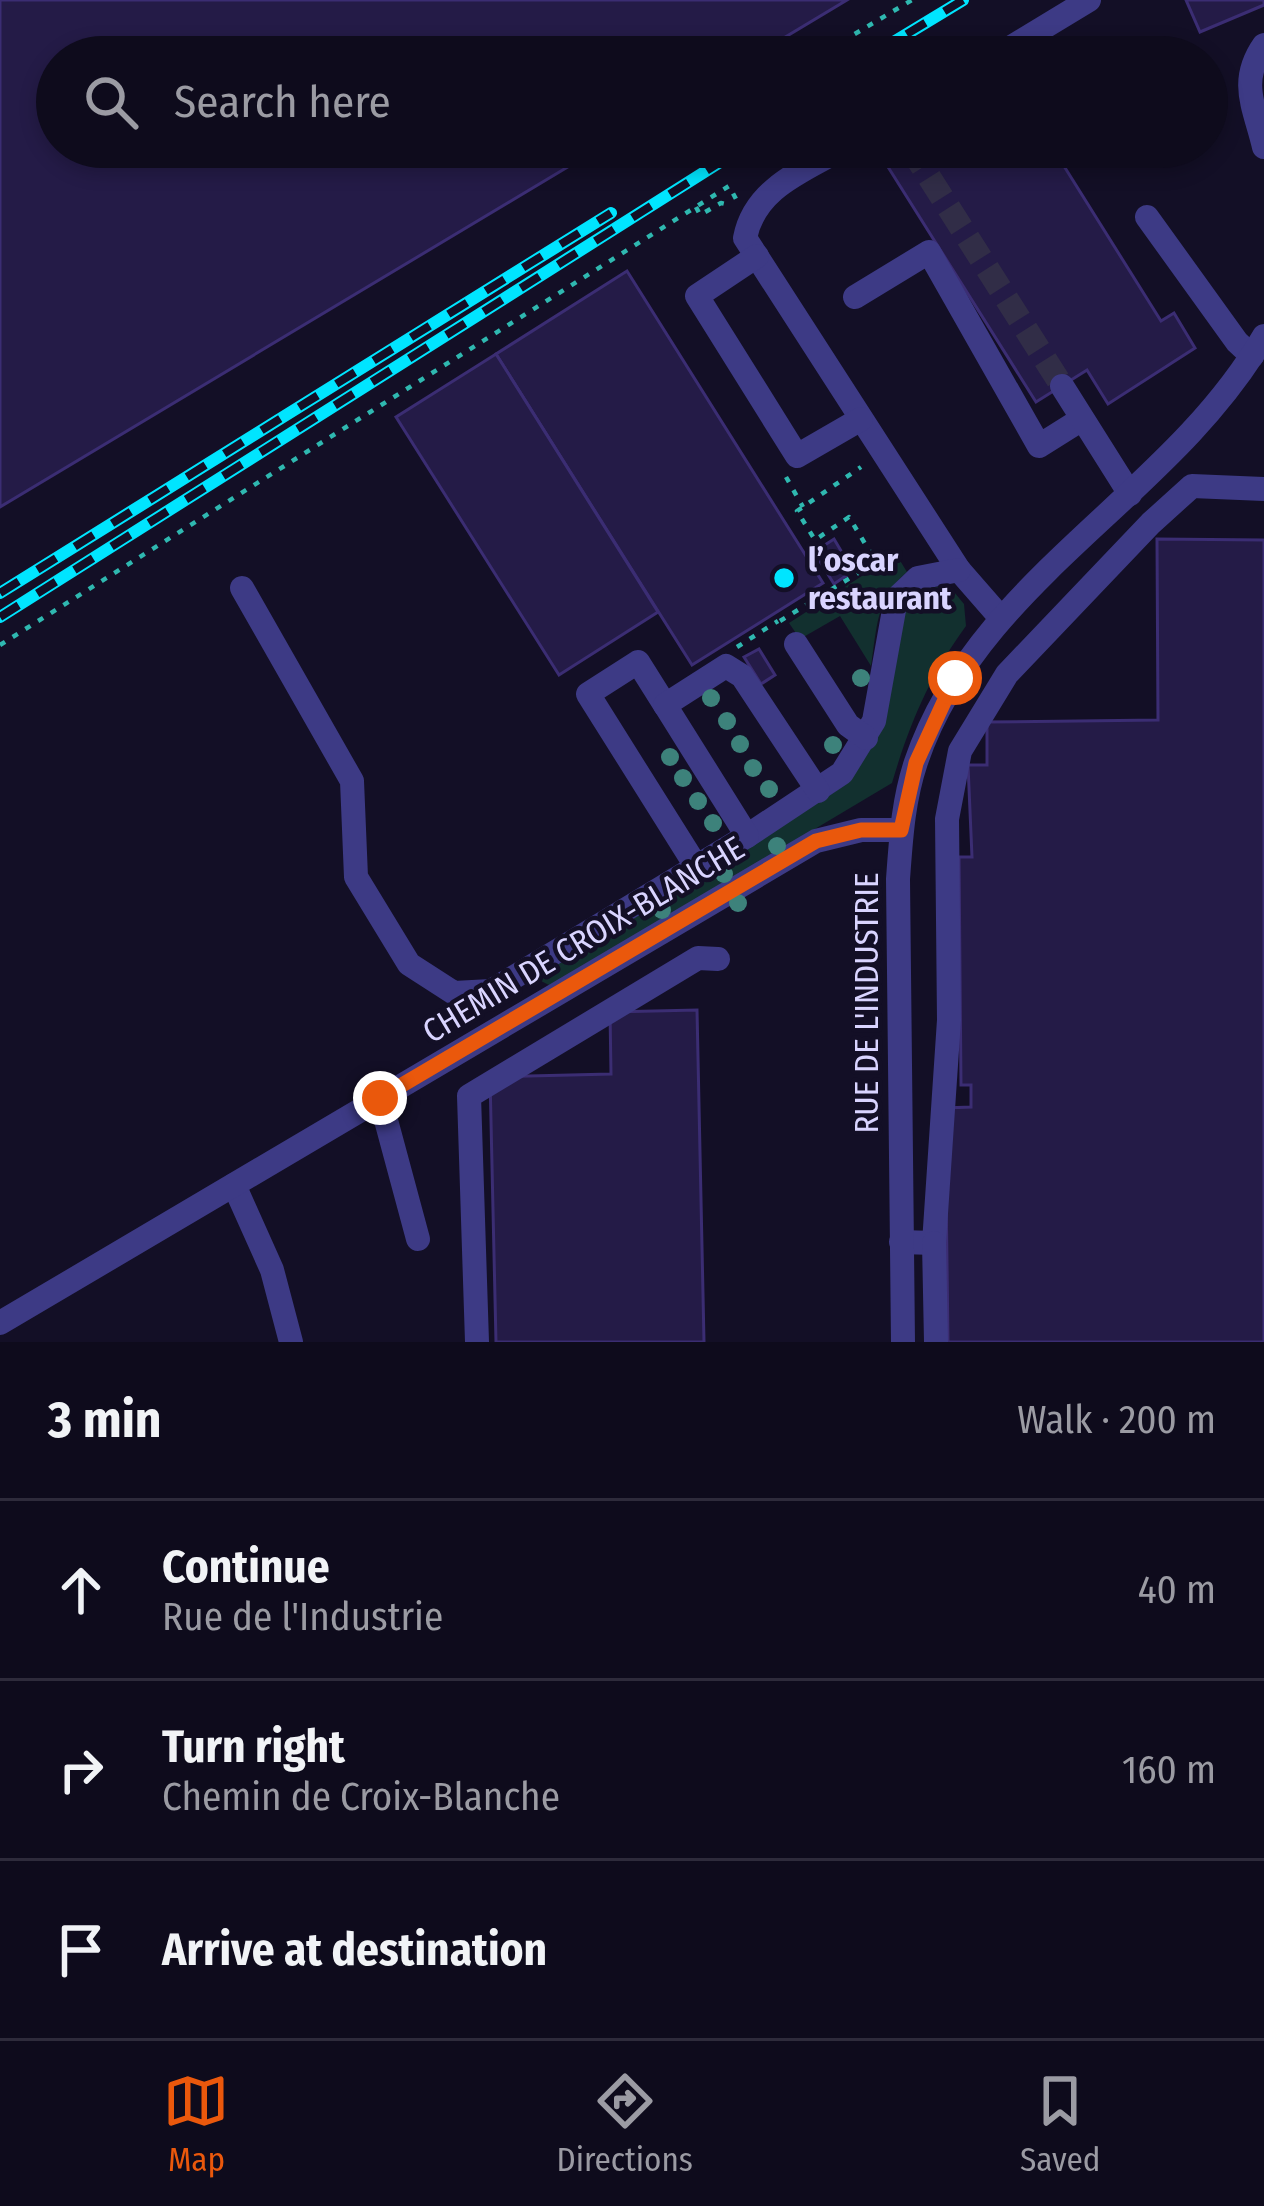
<!DOCTYPE html>
<html lang="en">
<head>
<meta charset="utf-8">
<style>
	:root { --surface:#0e0b1c; --page:#171425; --text:#f1f3f6; --muted:#9b9ba3; --line:#2e2b3b; --accent:#ea580c }
	body { margin:0; font-family:"Fira Sans Condensed",sans-serif; background:var(--page); color:var(--text) }
	.stop { position:absolute; width:36px; height:36px; margin:-27px; border:9px solid #ea580c; border-radius:50%; background:#fff }
	.stop.end { background:#ea580c; border-color:#fff; box-shadow:0 3px 12px #0008 }
	.list { margin:0; padding:0; list-style:none }
	h2 { display:flex; justify-content:space-between; align-items:center; height:156px; margin:0; padding:0 48px; font-size:51px }
	h2 small { font-size:39px; font-weight:400; color:var(--muted) }
	.list li { display:grid; grid-template-columns:78px 1fr auto; gap:36px; align-items:center; box-sizing:border-box; height:180px; padding:0 48px; border-top:3px solid var(--line) }
	.list b { display:block; font-size:45px; white-space:nowrap }
	.list p { margin:0; font-size:39px; white-space:nowrap; color:var(--muted) }
	.list em { font-size:39px; font-style:normal; color:var(--muted) }
	.icon { flex:none; width:66px; height:66px; fill:none; stroke:currentColor; stroke-width:2; stroke-linecap:round; stroke-linejoin:round }
	.map { position:relative; flex:none; width:1264px; height:1342px; overflow:hidden }
	.search { position:absolute; background:var(--surface); box-shadow:0 6px 18px #0003; left:36px; right:36px; top:36px; height:132px; display:flex; align-items:center; gap:30px; box-sizing:border-box; padding:0 42px; border-radius:66px; color:var(--muted); font-size:45px }
	.sheet { height:696px; background:var(--surface) }
	nav { display:flex; justify-content:space-around; align-items:center; box-sizing:border-box; height:168px; border-top:3px solid var(--line); background:var(--surface); font-size:33px; color:var(--muted) }
	nav a { display:grid; justify-items:center; gap:6px }
	nav .on { color:var(--accent) }
	.map>svg:first-child { display:block }
	.green { fill:#12302f }
	.building { fill:#241b47; stroke:#3b2d73; stroke-width:3 }
	.lines { fill:none; stroke-linecap:round; stroke-linejoin:round }
	.minor-tunnel { stroke:#312d47; stroke-width:24; stroke-dasharray:24 12; stroke-linecap:butt }
	.path { stroke:#2fb8b0; stroke-width:4.5; stroke-dasharray:6 9; stroke-linecap:butt }
	.minor { stroke:#3d3a85; stroke-width:24 }
	.rail-casing { stroke:#00e5ff; stroke-width:12 }
	.rail { stroke:#130f26; stroke-width:8; stroke-dasharray:22; stroke-linecap:butt }
	.tree { fill:#3d827b }
	.route { stroke:#ea580c; stroke-width:15 }
	.poi-dot { fill:#00e5ff; stroke:#130f26; stroke-width:4.5 }
	.labels { text-anchor:middle; stroke-width:9; stroke-linejoin:round; paint-order:stroke }
	.poi-label { font-size:33px; font-weight:bold; fill:#d9d4ff; stroke:#130f26; text-anchor:start }
	.street-label { font-size:33px; fill:#d9d4ff; stroke:#130f26 }
</style>
</head>
<body>
<div class="map">
<svg width="1264" height="1342" viewBox="0 0 1264 1342">
	<rect width="100%" height="100%" fill="#130f26"/>
	<g class="green">
		<path d="M896,554L907,572C876,597 877,628 871,666L840,616L800,639L789,623Z"/>
		<path d="M929,587H950L964,604L966,626C930,675 909,725 892,783L551,986L533,977L836,791L911,599Z"/>
	</g>
	<g class="building">
		<polygon points="0,0 847,0 752,57 57,57 57,147 601,147 0,507"/>
		<polygon points="1186,0 1264,0 1264,5 1200,32"/>
		<polygon points="902,147 1052,147 1161,321 1174,313 1195,348 1108,404 1087,370 1036,402 883,159"/>
		<polygon points="627,271 823,583 692,665 496,354"/>
		<polygon points="496,354 658,612 559,675 396,417"/>
		<polygon points="834,539 853,571 834,584 814,552"/>
		<polygon points="1157,539 1264,540 1264,1342 948,1342 945,1108 971,1107 971,1085 961,1085 959,857 972,857 968,765 987,765 987,722 1158,720"/>
		<polygon points="759,649 775,675 761,684 744,657"/>
		<polygon points="697,1010 704,1342 496,1342 490,1077 611,1074 610,1012"/>
	</g>
	<g class="lines">
		<polyline class="minor-tunnel" points="910,147 1062,386"/>
		<g class="path">
			<polyline points="816,57 912,0"/>
			<polyline points="696,207 700,215 721,203 730,205"/>
			<polyline points="786,477 803,507"/>
			<polyline points="780,621 876,562 849,517 815,540 797,511 861,467"/>
			<polyline points="0,645 729,186 736,199"/>
			<polyline points="737,647 778,621"/>
		</g>
		<g class="minor">
			<path d="M1264,45C1238,82 1255,108 1264,147"/>
			<polyline points="995,57 1089,0"/>
			<path d="M845,147C804,171 755,187 745,238L959,570L1000,617"/>
			<polyline points="1147,217 1237,342 1252,356"/>
			<polyline points="757,256 697,296 797,456 861,419"/>
			<polyline points="855,297 929,252 1039,446 1082,419"/>
			<polyline points="1062,386 1130,494"/>
			<polyline points="242,588 352,781 356,877 409,964 454,993 491,991 747,836 842,773 874,721 896,599 918,578 959,570"/>
			<polyline points="796,644 848,725 866,738"/>
			<polyline points="665,705 638,662 588,694 696,866"/>
			<polyline points="747,836 665,705 726,666 742,676 818,791"/>
			<polyline points="380,1098 418,1239"/>
			<polyline points="234,1185 272,1270 291,1342"/>
			<polyline points="901,1242 934,1243 949,1020 947,819 960,751 1007,674 1151,523 1192,486 1264,489"/>
			<polyline points="934,1243 936,1342"/>
			<polyline points="0,1323 816,841 861,830 901,830"/>
			<polyline points="477,1342 469,1096 698,958 718,959"/>
			<path d="M903,1342L898,879C901,839 903,801 916,762C978,579 1170,498 1264,336"/>
		</g>
		<defs>
			<g id="rail">
				<polyline points="869,57 963,0"/>
				<polyline points="0,593 611,213"/>
				<polyline points="0,617 744,147"/>
			</g>
		</defs>
		<use href="#rail" class="rail-casing"/>
		<use href="#rail" class="rail"/>
	</g>
	<g class="tree">
		<circle cx="861" cy="678" r="9"/>
		<circle cx="711" cy="698" r="9"/>
		<circle cx="727" cy="721" r="9"/>
		<circle cx="740" cy="744" r="9"/>
		<circle cx="833" cy="745" r="9"/>
		<circle cx="670" cy="757" r="9"/>
		<circle cx="753" cy="768" r="9"/>
		<circle cx="683" cy="778" r="9"/>
		<circle cx="769" cy="789" r="9"/>
		<circle cx="698" cy="801" r="9"/>
		<circle cx="713" cy="823" r="9"/>
		<circle cx="777" cy="846" r="9"/>
		<circle cx="724" cy="874" r="9"/>
		<circle cx="738" cy="903" r="9"/>
		<circle cx="662" cy="910" r="9"/>
	</g>
	<g class="lines">
		<polyline class="route" points="380,1098 816,841 861,830 901,830 916,763 955,678"/>
	</g>
	<circle class="poi-dot" cx="784" cy="578" r="12"/>
	<g class="labels">
		<g class="poi-label">
			<text x="808" y="571">l’oscar<tspan x="808" dy="38">restaurant</tspan></text>
		</g>
		<g class="street-label">
			<text transform="translate(583 939) rotate(-31)" y="12">CHEMIN DE CROIX-BLANCHE</text>
			<text transform="translate(866 1003) rotate(-90)" y="12">RUE DE L'INDUSTRIE</text>
		</g>
	</g>
</svg>
<div class="stop" style="left:955px;top:678px"></div>
<div class="stop end" style="left:380px;top:1098px"></div>
<div class="search"><svg class="icon" aria-label="search" viewBox="0 0 24 24"><circle cx="10" cy="10" r="6"/><path d="M15 15l6 6"/></svg>Search here</div>
</div>
<section class="sheet">
<h2>3 min<small>Walk · 200 m</small></h2>
<ul class="list">
<li><svg class="icon" aria-label="ahead" viewBox="0 0 24 24"><path d="M12 20V5M6 11l6-6 6 6"/></svg><div><b>Continue</b><p>Rue de l'Industrie</p></div><em>40 m</em></li>
<li><svg class="icon" aria-label="right" viewBox="0 0 24 24"><path d="M7 20v-9h11M14 6l5 5-5 5"/></svg><div><b>Turn right</b><p>Chemin de Croix-Blanche</p></div><em>160 m</em></li>
<li><svg class="icon" aria-label="arrive" viewBox="0 0 24 24"><path d="M6 21V4h12l-3 4 3 4H6"/></svg><div><b>Arrive at destination</b></div></li>
</ul>
</section>
<nav>
<a class="on"><svg class="icon" aria-label="map" viewBox="0 0 24 24"><path d="M3 6l6-2 6 2 6-2v14l-6 2-6-2-6 2zM9 4v14M15 6v14"/></svg>Map</a>
<a><svg class="icon" aria-label="directions" viewBox="0 0 24 24"><path d="M12 3l9 9-9 9-9-9zM9 14v-3h6M13 9l2 2-2 2"/></svg>Directions</a>
<a><svg class="icon" aria-label="saved" viewBox="0 0 24 24"><path d="M7 4h10v16l-5-4-5 4z"/></svg>Saved</a>
</nav>
</body>
</html>
